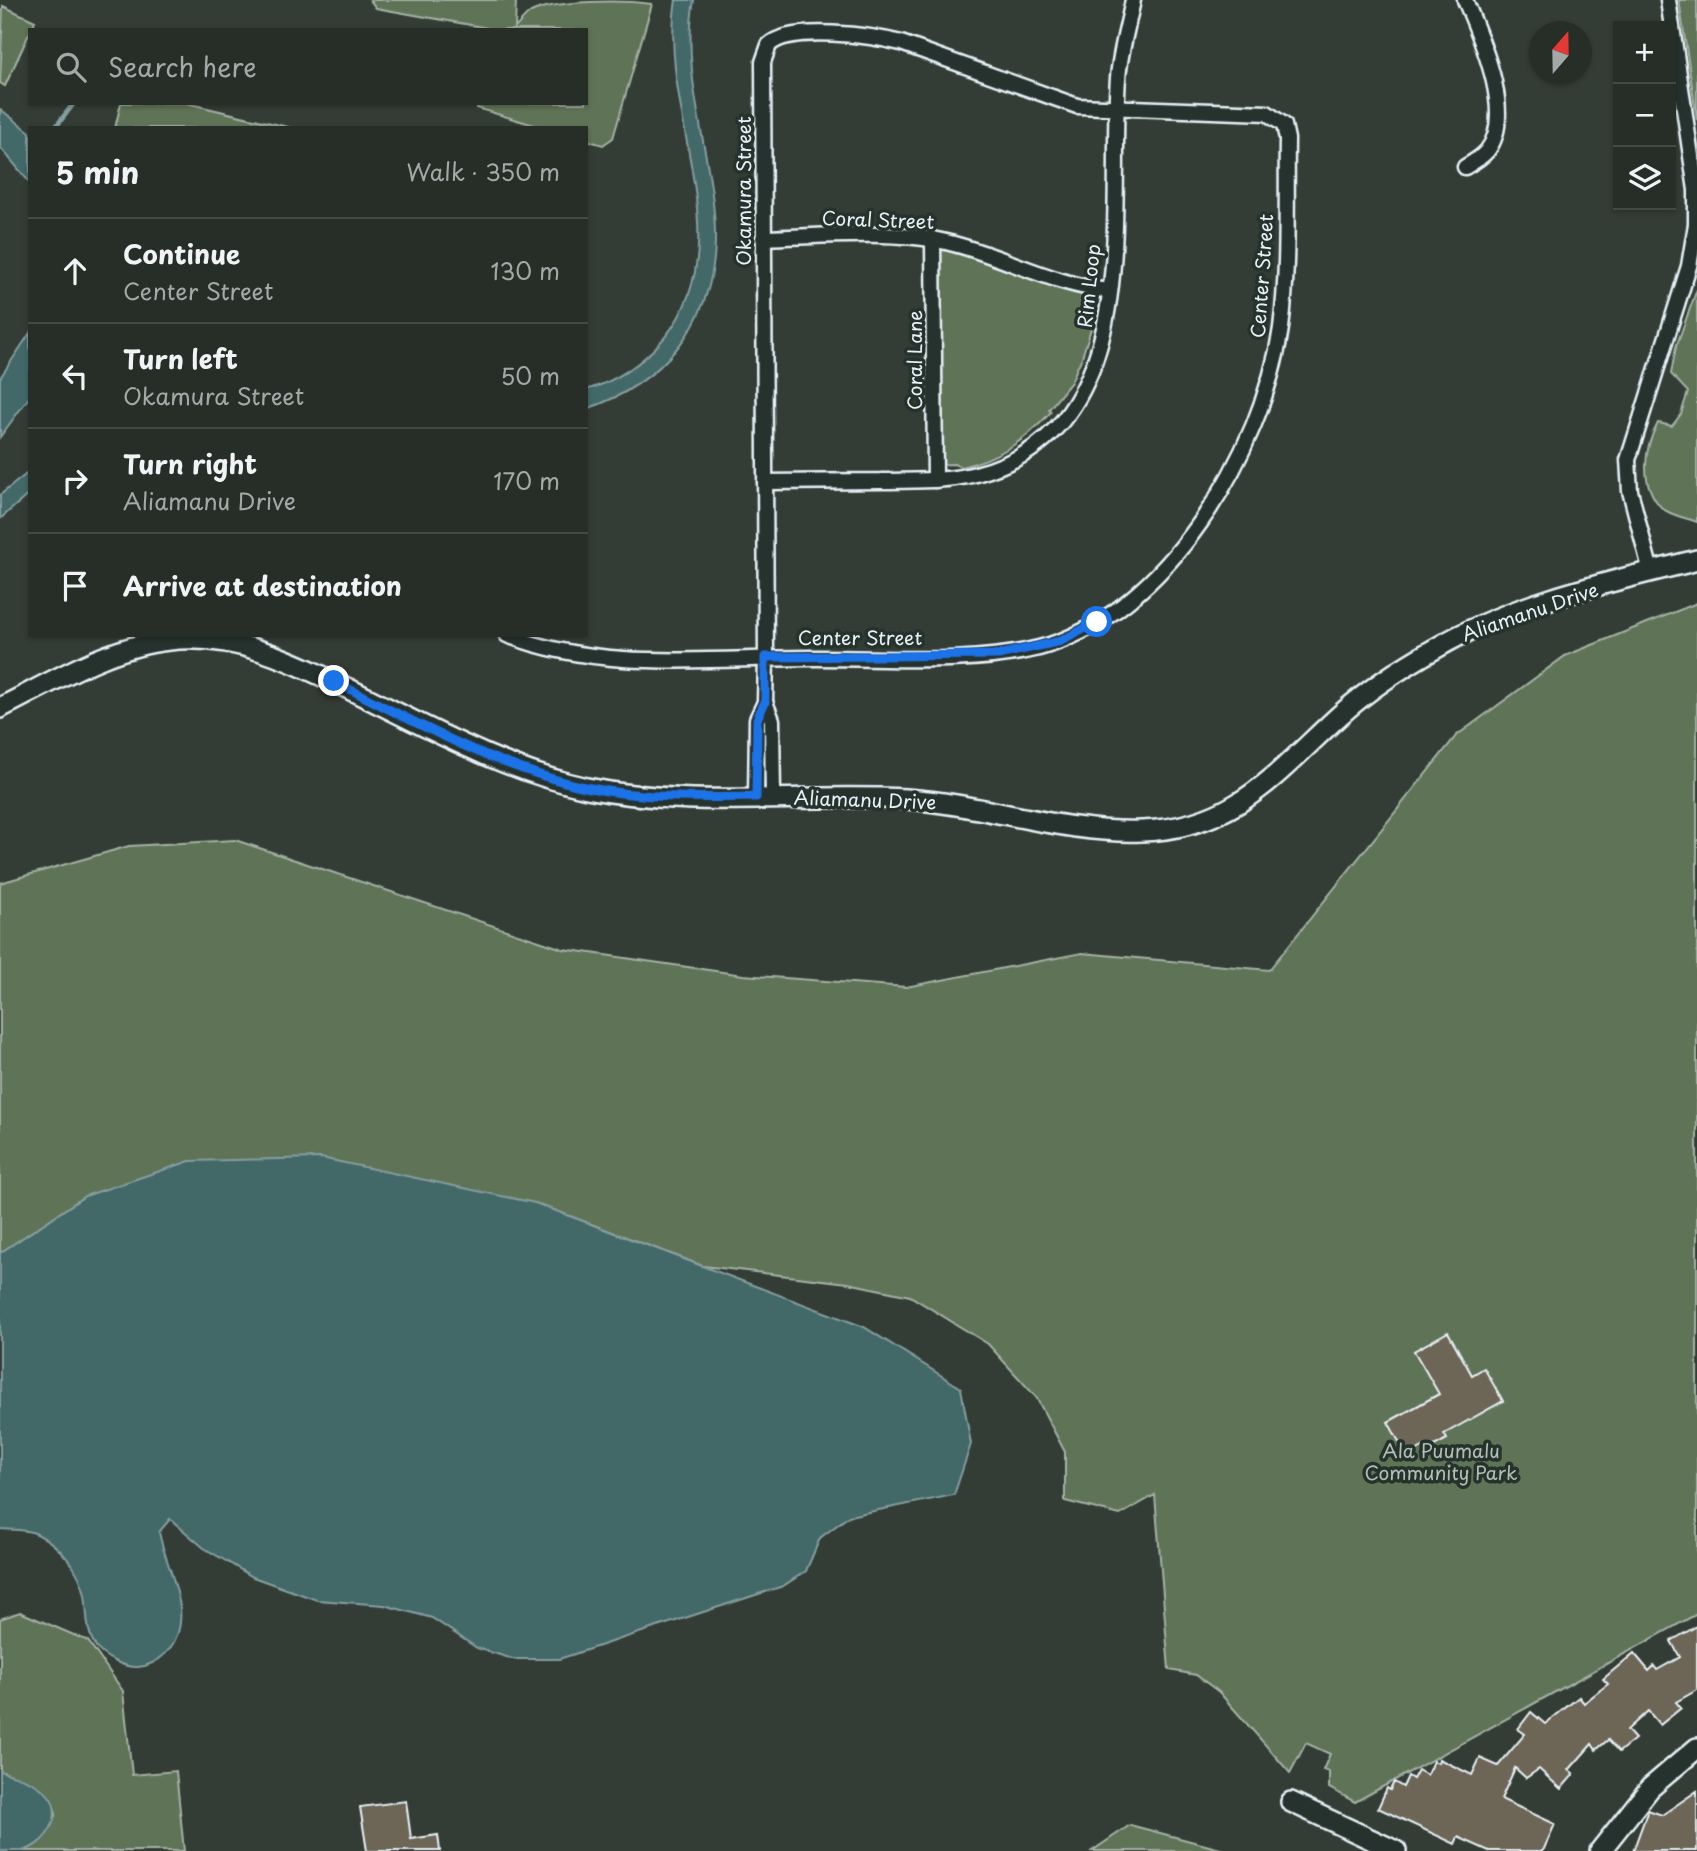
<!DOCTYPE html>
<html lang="en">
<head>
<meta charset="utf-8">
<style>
	:root { --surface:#272e28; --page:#2f3630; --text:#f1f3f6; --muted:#a4a8a8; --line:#434a45 }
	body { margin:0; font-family:"Playpen Sans",sans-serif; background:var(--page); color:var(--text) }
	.controls { position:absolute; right:21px; top:21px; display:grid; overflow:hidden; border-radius:0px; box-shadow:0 2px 5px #0004 }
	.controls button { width:63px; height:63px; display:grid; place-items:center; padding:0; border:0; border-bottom:2px solid var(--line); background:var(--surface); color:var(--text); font:35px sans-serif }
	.compass { position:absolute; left:1529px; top:21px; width:63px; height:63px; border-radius:50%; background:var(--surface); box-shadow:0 2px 5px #0004; rotate:20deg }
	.stop { position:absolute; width:21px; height:21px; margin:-16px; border:5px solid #1a73e8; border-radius:50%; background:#fff }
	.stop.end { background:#1a73e8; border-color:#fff; box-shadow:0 2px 7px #0008 }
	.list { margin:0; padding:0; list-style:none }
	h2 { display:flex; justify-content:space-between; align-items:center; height:91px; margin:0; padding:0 28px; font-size:30px }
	h2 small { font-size:23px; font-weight:400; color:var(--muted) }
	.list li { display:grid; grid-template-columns:46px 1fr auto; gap:21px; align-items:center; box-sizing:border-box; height:105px; padding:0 28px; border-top:2px solid var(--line) }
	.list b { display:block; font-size:26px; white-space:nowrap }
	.list p { margin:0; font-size:23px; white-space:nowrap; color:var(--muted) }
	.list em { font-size:23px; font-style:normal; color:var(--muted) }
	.icon { flex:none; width:38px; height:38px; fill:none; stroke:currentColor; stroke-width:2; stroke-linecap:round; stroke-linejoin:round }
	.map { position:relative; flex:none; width:1697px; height:1851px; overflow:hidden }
	.search { position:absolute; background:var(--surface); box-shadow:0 2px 5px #0004; left:28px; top:28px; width:560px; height:77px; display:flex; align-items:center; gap:18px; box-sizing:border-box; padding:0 24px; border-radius:0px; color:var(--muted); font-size:26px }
	.panel { position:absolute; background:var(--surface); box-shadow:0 2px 5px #0004; left:28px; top:126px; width:560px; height:511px; border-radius:0px }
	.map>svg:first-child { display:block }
	.green { fill:#5f7356; stroke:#a4b2a7; stroke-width:2 }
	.water { fill:#436767; stroke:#859ea1; stroke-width:2 }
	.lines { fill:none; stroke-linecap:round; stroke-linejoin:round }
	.stream { stroke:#859ea1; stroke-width:5 }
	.building { fill:#6d6556; stroke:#e8f1f8; stroke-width:2 }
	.street-casing { stroke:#e8f1f8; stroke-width:19 }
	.secondary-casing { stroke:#e8f1f8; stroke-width:24 }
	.street { stroke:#26332d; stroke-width:14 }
	.secondary { stroke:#26332d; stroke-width:19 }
	.route { stroke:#1a73e8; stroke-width:9 }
	.labels { text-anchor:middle; stroke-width:7; stroke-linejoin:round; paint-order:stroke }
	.street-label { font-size:19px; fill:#e8f1f8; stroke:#26332d }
	.park-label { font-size:19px; fill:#b1bfb7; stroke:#26332d }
</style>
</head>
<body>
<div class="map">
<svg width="1697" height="1851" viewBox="0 0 1697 1851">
	<rect width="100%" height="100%" fill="#343d35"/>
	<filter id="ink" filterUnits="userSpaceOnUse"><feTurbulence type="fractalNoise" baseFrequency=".0143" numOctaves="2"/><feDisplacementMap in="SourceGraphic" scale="14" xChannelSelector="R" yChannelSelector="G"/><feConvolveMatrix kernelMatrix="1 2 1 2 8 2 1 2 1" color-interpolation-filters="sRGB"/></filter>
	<g filter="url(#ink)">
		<g class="green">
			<path d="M370,0H516L515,28C520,23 525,16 531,12C557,0 622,0 652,4L613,138L603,145L586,140V128H544L477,108L478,103H586V30H499L376,8Z"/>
			<polygon points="1679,0 1697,0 1697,120"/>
			<polygon points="3,6 35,21 5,86 0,83"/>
			<polygon points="121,103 186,103 292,128 115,128"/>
			<path d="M933,239L1094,289V319L1082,357L1071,382L1049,409L1051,412C1025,441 999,458 961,467L954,464L934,465Z"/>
			<path d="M1697,289V522C1687,518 1668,515 1661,507C1639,483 1644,448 1658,423L1672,426L1681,414L1688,392L1671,374L1676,347Z"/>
			<polygon points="1697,603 1697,1614 1355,1802 1329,1788 1329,1772 1323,1770 1330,1754 1306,1743 1290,1773 1219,1692 1196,1675 1169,1670 1155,1495 1120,1515 1065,1501 1065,1452 1036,1397 988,1344 910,1296 848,1283 703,1266 535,1203 85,1196 0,1253 0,883 129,846 235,840 563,949 743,975 906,987 1082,953 1269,970 1456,736 1565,656"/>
			<path d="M20,1612L88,1641L123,1691L132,1775L176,1771L184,1851H24L44,1837L56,1814C50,1786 24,1780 0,1771V1619Z"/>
			<polygon points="1130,1825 1228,1851 1092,1851"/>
		</g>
		<g class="water">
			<path d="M676,0H694C672,118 763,241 678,347C654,377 623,397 586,409V390C617,381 644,362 665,337C743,241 657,111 676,0Z"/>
			<polygon points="0,109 30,132 30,183 0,147"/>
			<polygon points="30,333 30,396 0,437 0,378"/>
			<polygon points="30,471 30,493 0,519 0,495"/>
			<path d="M321,1158L535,1203L864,1327L961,1388L971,1444L954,1495L849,1516L820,1538L806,1571L783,1586L559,1659H513L477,1648L432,1618L384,1605L317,1600L253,1577L204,1548L170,1519L159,1532C166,1571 199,1617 166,1653C158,1661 150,1666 138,1667C125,1668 104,1658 96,1647C85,1629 88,1614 85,1595C80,1570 60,1545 37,1534C27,1529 11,1530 0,1529V1253L85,1196L190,1161Z"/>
			<path d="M0,1771C17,1777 37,1781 49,1796C65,1816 45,1846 22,1851C16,1851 7,1851 0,1851Z"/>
		</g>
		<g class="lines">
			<polyline class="stream" points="55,128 74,103"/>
		</g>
		<g class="building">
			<polygon points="1448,1332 1472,1375 1484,1368 1503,1401 1444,1434 1447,1439 1425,1451 1423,1447 1407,1456 1388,1422 1439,1394 1414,1351"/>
			<polygon points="1697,1626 1697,1690 1676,1702 1681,1708 1660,1725 1648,1711 1627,1730 1635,1739 1619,1752 1608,1740 1596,1750 1592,1744 1569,1770 1574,1774 1561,1789 1539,1769 1526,1778 1515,1768 1501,1799 1555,1824 1543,1851 1489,1851 1458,1837 1455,1844 1378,1808 1387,1788 1390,1790 1394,1782 1403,1787 1408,1776 1413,1779 1418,1770 1427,1775 1433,1761 1438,1763 1439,1759 1472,1775 1480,1758 1498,1766 1525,1734 1518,1729 1531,1712 1545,1724 1579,1697 1584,1703 1608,1684 1603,1679 1634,1653 1649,1671 1654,1666 1657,1670 1680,1657 1671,1641"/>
			<polygon points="1697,1791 1697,1851 1633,1851 1648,1810 1662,1815"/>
			<polygon points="406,1801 411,1839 438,1835 440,1851 367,1851 360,1807"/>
		</g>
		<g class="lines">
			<defs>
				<g id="street">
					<path d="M1465,167C1472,163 1481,158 1487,151C1516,115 1480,36 1465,0"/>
					<path d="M763,238C818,236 894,230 946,242C1002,255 1052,285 1110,291"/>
					<polyline points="933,239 935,480"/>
					<path d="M765,482C803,482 842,481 881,481C913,480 945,482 976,474C1148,430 1108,209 1118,78C1120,52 1128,26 1133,0"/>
					<polyline points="1651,572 1630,491 1628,460 1689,266 1696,224 1696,190 1668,0"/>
					<path d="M507,635C602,672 709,658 809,658C882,657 968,666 1039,648C1166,615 1263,451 1281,328C1289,266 1286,201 1287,139L1284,125L1267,113L1077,106L901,43C874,36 790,24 769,45L763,62L766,658L765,702L757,719L756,798"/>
					<polyline points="765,702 772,720 773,797"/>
				</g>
				<g id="secondary">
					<path d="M0,708C52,682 110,646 169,640C238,632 300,665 359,694C432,730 507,771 587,788C692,809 801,793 906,799C985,804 1062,834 1142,831C1236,828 1276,773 1340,715C1369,689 1404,666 1438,647C1516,602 1610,582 1697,560"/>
					<polyline points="1291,1802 1396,1851"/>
					<polyline points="1600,1851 1650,1788 1697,1748"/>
				</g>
			</defs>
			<use href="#street" class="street-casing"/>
			<use href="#secondary" class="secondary-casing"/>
			<use href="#street" class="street"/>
			<use href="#secondary" class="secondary"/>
		</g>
	</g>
	<g class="lines" filter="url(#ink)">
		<path class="route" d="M334,681C414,722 497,768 585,787C642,799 698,798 756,797L757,719L765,702V657L998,655L1061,641L1097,622"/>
	</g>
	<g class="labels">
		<g class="street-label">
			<text transform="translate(744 191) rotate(-90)" y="7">Okamura Street</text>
			<text transform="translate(878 220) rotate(2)" y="7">Coral Street</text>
			<text transform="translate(1262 276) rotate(-86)" y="7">Center Street</text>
			<text transform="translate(1089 286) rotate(-84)" y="7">Rim Loop</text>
			<text transform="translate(915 360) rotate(-90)" y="7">Coral Lane</text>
			<text transform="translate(1530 612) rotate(-19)" y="7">Aliamanu Drive</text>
			<text x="860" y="645">Center Street</text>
			<text transform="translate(865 800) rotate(2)" y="7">Aliamanu Drive</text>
		</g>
		<g class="park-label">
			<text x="1441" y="1458">Ala Puumalu<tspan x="1441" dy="22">Community Park</tspan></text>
		</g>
	</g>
</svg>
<div class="controls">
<button>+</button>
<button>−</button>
<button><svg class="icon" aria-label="layers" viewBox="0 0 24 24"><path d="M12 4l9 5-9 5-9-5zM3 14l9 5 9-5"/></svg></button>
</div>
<svg class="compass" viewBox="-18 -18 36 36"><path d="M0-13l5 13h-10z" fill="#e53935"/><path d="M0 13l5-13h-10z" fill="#a4a8a8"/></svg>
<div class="stop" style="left:1097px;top:622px"></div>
<div class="stop end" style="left:334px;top:681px"></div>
<div class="search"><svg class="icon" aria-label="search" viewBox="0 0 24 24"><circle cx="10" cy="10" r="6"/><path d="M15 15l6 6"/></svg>Search here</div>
<section class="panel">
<h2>5 min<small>Walk · 350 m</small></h2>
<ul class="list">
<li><svg class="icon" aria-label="ahead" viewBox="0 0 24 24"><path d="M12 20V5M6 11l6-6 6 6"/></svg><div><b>Continue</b><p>Center Street</p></div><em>130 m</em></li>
<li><svg class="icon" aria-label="left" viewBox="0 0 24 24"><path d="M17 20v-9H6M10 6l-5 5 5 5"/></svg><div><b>Turn left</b><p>Okamura Street</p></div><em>50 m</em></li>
<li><svg class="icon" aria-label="right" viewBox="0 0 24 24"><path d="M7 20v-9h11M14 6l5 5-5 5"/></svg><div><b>Turn right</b><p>Aliamanu Drive</p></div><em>170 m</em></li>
<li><svg class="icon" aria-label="arrive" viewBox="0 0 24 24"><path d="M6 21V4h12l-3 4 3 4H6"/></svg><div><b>Arrive at destination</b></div></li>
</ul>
</section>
</div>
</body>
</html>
